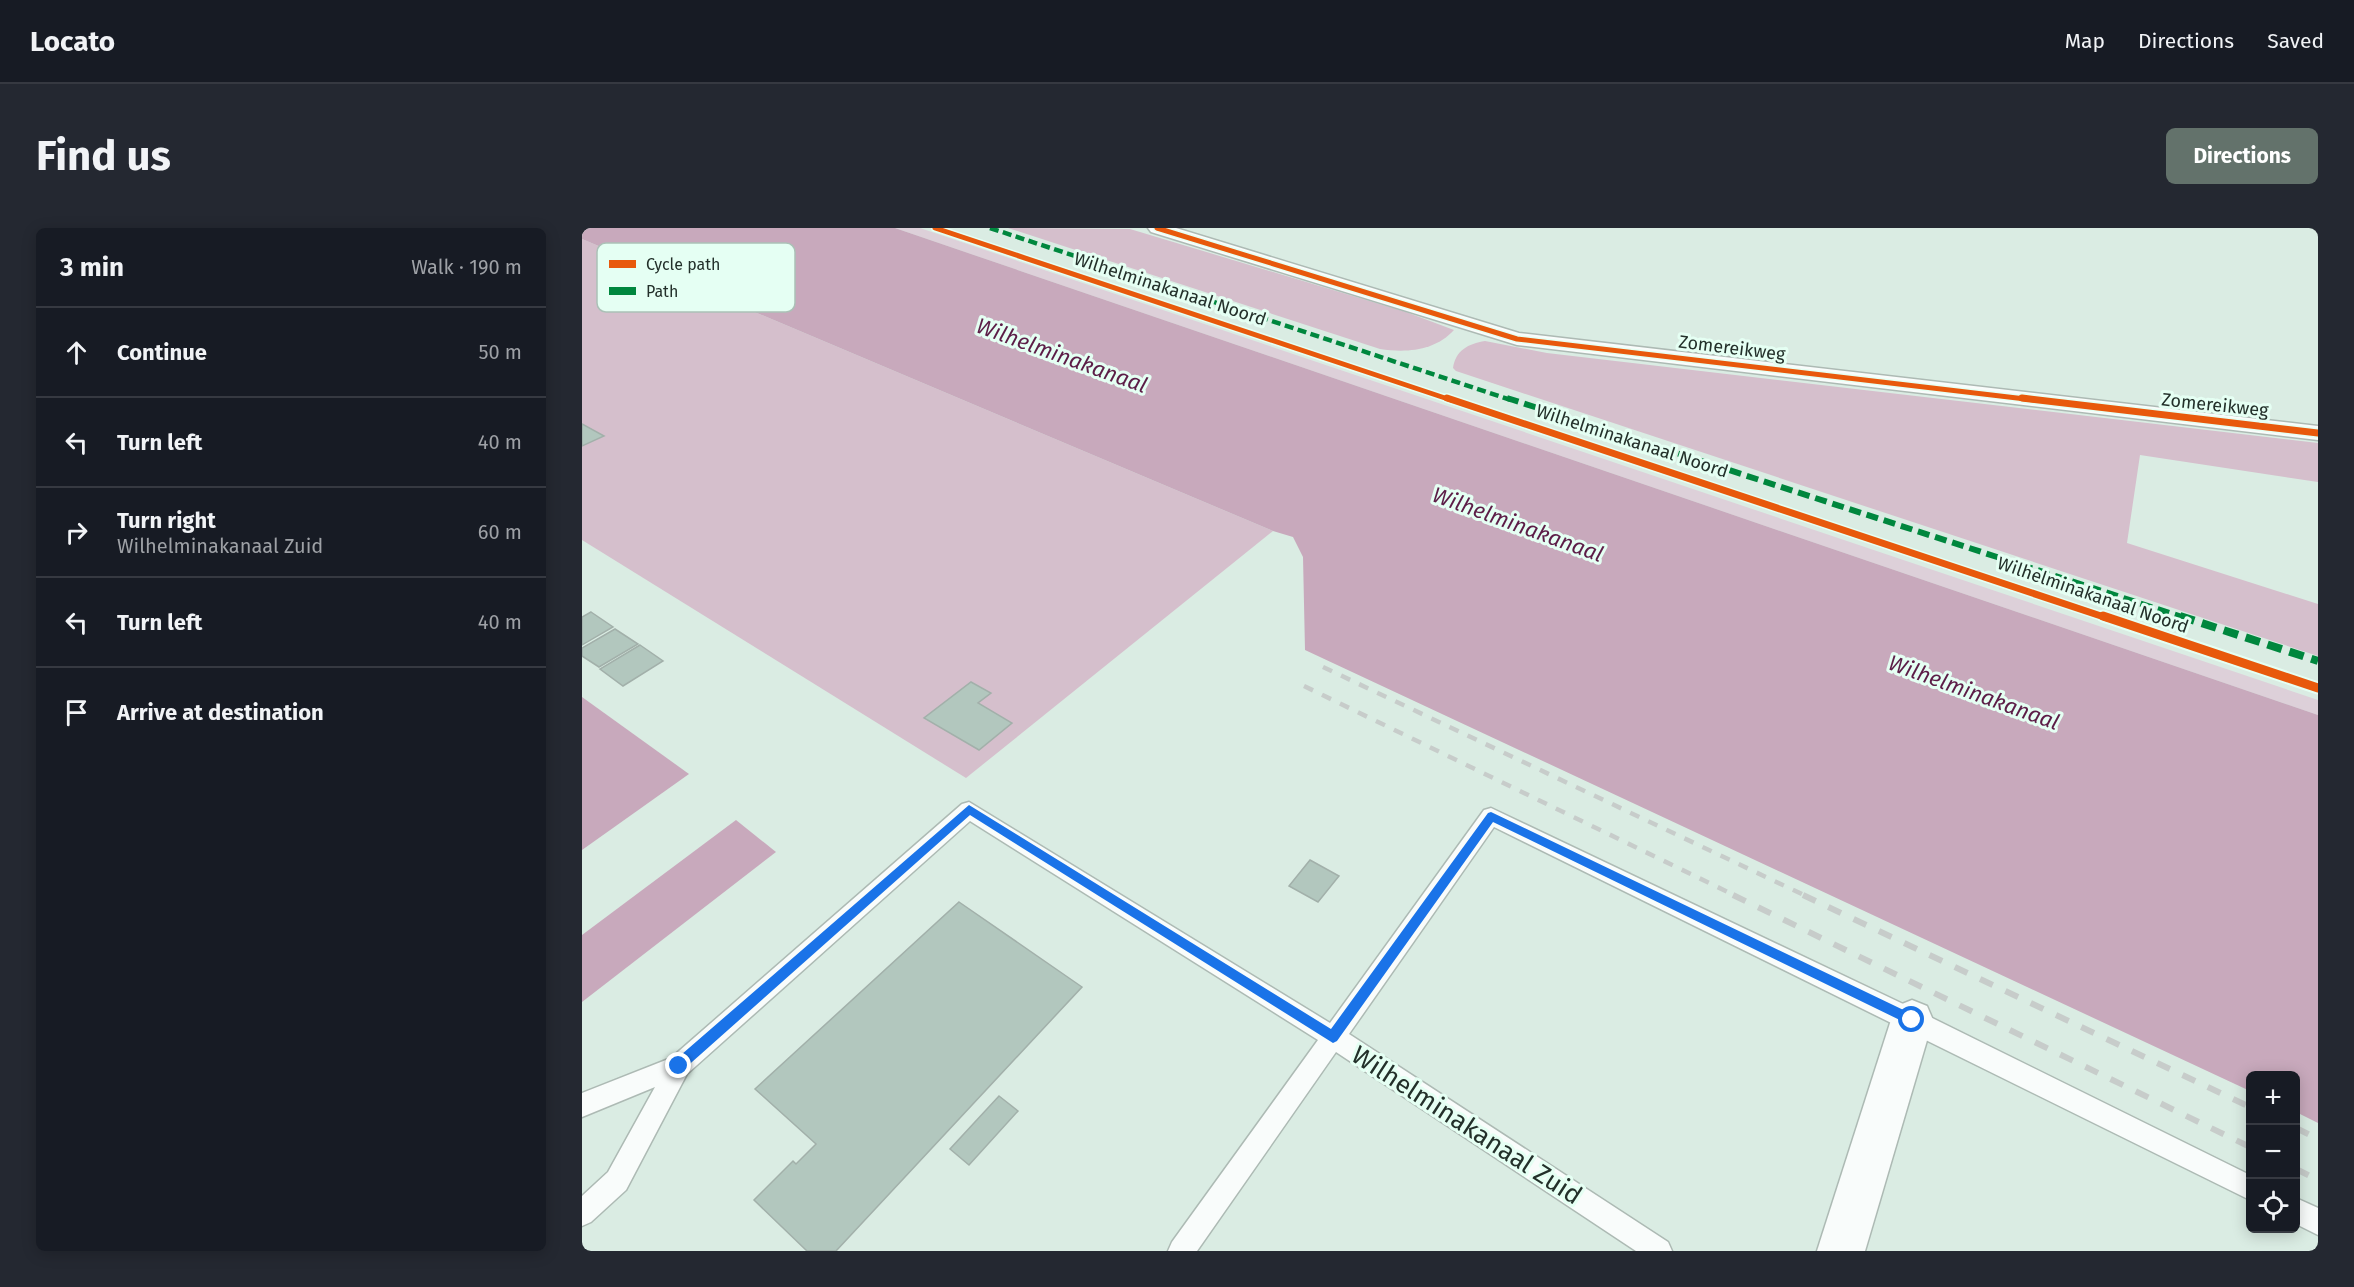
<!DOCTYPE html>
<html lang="en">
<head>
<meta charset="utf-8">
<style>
	:root { --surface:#171b24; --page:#242831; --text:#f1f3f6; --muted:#9ea1a6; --line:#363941; --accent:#63726b }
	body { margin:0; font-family:"Fira Sans",sans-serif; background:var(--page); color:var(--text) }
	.controls { position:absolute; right:18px; bottom:18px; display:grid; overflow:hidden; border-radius:9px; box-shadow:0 3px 15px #0003 }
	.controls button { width:54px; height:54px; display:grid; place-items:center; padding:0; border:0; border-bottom:2px solid var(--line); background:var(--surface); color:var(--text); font:30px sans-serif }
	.stop { position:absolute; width:18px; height:18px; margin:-14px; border:4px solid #1a73e8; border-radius:50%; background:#fff }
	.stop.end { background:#1a73e8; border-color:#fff; box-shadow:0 2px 6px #0008 }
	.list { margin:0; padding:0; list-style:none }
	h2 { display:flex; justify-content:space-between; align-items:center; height:78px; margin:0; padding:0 24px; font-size:26px }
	h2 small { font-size:20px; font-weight:400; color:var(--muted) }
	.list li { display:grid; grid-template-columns:39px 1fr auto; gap:18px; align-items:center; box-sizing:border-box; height:90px; padding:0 24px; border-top:2px solid var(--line) }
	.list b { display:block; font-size:22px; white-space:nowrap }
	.list p { margin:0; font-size:20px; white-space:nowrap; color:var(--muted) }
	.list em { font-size:20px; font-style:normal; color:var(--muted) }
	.icon { flex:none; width:33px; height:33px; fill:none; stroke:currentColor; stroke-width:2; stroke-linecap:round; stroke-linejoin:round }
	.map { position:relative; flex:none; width:1736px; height:1023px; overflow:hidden; border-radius:9px }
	header { display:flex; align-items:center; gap:36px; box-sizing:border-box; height:84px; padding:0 30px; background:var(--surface); border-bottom:2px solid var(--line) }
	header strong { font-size:28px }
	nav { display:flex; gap:33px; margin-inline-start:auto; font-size:21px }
	.intro { display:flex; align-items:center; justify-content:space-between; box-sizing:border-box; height:144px; padding:0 36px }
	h1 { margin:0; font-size:42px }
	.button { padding:15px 27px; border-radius:9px; background:var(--accent); color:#fff; font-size:21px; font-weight:700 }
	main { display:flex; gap:36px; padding:0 36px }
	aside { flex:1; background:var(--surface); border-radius:9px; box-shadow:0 3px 15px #0003 }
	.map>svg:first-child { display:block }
	.green { fill:#ddd0d9 }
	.forest { fill:#d5bfcc }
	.water { fill:#c8a9bc }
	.building { fill:#b2c7be; stroke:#a2b0aa; stroke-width:1.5 }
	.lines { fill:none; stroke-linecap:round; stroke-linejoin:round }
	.service-casing { stroke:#adbab4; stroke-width:3 }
	.minor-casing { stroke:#adbab4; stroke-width:3 }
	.tertiary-casing { stroke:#adbab4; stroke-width:3 }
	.service { fill:#f9fcfb; fill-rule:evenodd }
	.minor { fill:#f9fcfb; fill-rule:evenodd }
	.tertiary { fill:#f9fcfb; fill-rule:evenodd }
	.rail-far1 { stroke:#c7ccca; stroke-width:4.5; stroke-dasharray:10 10; stroke-linecap:butt }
	.rail { stroke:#c7ccca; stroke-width:6; stroke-dasharray:14 14; stroke-linecap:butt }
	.quiet-far2 { stroke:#00873e; stroke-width:4.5; stroke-dasharray:9 4.5; stroke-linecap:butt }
	.quiet-far1 { stroke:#00873e; stroke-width:6; stroke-dasharray:12 6; stroke-linecap:butt }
	.quiet { stroke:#00873e; stroke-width:8; stroke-dasharray:15 8; stroke-linecap:butt }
	.cycleway-far2-casing { stroke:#e5fff3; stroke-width:8 }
	.cycleway-far1-casing { stroke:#e5fff3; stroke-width:10 }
	.cycleway-casing { stroke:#e5fff3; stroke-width:13 }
	.cycleway-far2 { stroke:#e8590c; stroke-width:5 }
	.cycleway-far1 { stroke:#e8590c; stroke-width:7 }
	.cycleway { stroke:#e8590c; stroke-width:9 }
	.route { fill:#1a73e8 }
	.labels { text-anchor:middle; stroke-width:6; stroke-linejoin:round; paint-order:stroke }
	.far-street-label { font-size:18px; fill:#23302a; stroke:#e5fff3 }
	.water-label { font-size:22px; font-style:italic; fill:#5c1d47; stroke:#e5fff3 }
	.near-street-label { font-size:26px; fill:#23302a; stroke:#e5fff3 }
	.key { fill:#e5fff3; stroke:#abc1b7; stroke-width:1.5 }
	.key-label { font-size:16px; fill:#23302a }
</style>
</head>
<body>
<header>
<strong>Locato</strong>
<nav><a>Map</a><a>Directions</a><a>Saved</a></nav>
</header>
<div class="intro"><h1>Find us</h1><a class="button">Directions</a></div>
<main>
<aside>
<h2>3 min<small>Walk · 190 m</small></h2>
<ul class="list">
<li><svg class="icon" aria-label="ahead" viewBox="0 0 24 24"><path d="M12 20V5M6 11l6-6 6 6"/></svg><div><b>Continue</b></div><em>50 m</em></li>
<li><svg class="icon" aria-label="left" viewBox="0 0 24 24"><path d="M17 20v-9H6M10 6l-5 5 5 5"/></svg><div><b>Turn left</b></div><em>40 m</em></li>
<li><svg class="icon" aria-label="right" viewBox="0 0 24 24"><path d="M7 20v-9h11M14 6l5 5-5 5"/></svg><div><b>Turn right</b><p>Wilhelminakanaal Zuid</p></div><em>60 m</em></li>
<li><svg class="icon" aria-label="left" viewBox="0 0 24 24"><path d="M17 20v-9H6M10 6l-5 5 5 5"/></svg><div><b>Turn left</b></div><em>40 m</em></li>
<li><svg class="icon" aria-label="arrive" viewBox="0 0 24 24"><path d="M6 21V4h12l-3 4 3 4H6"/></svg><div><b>Arrive at destination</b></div></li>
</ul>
</aside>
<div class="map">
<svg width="1736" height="1023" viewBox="0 0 1736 1023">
	<rect width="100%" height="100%" fill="#daece3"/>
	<polygon class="green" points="313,0 338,0 1736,472 1736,487"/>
	<g class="forest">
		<path d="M426,0L548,1L824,84L872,102C853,123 824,125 798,121Z"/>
		<polygon points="0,11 691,303 384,550 0,312"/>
		<path d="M903,113L965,125L1736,215V254L1558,227L1545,315L1736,376V428L874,143L871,140C874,122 886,116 903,113Z"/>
	</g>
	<g class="water">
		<polygon points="0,0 313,0 1736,487 1736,895 1714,884 1714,848 1668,848 1668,863 723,422 721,329 711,309 691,303 0,11"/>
		<polygon points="0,469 107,546 0,622"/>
		<polygon points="154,592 194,624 0,774 0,707"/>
	</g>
	<g class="building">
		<polygon points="0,196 22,208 0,218"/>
		<polygon points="9,384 31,399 0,417 0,389"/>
		<polygon points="33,401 56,416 17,439 0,428 0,420"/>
		<polygon points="58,417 81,433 41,458 18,441"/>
		<polygon points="389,454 409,465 396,475 430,495 397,522 342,490"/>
		<polygon points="728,632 757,648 736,674 707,658"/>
		<polygon points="377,674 500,759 254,1023 225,1023 172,972 211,933 214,936 234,916 173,861"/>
		<polygon points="417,868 436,883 387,937 368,921"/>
	</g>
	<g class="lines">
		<defs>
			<g id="service">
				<polygon points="387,574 748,795 902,582 909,580 1338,784 1668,947 1668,972 912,599 767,806 1086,1014 1090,1023 1054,1023 754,824 615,1023 586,1023 590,1014 736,812 388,593 105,846 44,962 9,994 0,998 0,968 26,944 73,859 0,889 0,865 89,830 380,576"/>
				<polygon points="1714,970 1736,980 1736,1007 1714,996"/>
			</g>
			<polygon id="minor" points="1330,772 1345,778 1351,792 1283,1023 1235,1023 1309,792 1315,778"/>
			<polygon id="tertiary" points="566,0 594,0 937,105 1736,198 1736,212 935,117 569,4"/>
		</defs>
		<use href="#service" class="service-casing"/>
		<use href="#minor" class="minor-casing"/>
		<use href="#tertiary" class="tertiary-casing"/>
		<use href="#service" class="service"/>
		<use href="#minor" class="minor"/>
		<use href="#tertiary" class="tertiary"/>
		<g class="rail-far1">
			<polyline points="741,439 1224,668"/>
			<polyline points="722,458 1154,668"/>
		</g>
		<g class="rail">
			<polyline points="1151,667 1668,919"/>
			<polyline points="1221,667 1668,879"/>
			<polyline points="1714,900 1736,911"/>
			<polyline points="1714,941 1736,952"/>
		</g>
		<polyline class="quiet-far2" points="408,0 929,172"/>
		<polyline class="quiet-far1" points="925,170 1603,390"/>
		<polyline class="quiet" points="1598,388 1736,433"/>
		<defs>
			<g id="cycleway-far2">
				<polyline points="353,0 869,172"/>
				<polyline points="575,0 935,111 1452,172"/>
			</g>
			<g id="cycleway-far1">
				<polyline points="865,170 1525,390"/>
				<polyline points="1440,170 1736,205"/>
			</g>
			<polyline id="cycleway" points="1521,388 1736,460"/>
		</defs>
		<use href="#cycleway-far2" class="cycleway-far2-casing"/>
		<use href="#cycleway-far1" class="cycleway-far1-casing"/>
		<use href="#cycleway" class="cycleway-casing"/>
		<use href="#cycleway-far2" class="cycleway-far2"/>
		<use href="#cycleway-far1" class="cycleway-far1"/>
		<use href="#cycleway" class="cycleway"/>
	</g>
	<polygon class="route" points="387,577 749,801 906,585 909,584 1334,788 1336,792 1330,798 1326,796 911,594 755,813 751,815 388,587 101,842 97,844 92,842 90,838 92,833"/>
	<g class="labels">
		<g class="far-street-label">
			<text transform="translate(588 61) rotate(18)" y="6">Wilhelminakanaal Noord</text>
			<text transform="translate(1150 120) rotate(7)" y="6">Zomereikweg</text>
			<text transform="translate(1633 177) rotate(6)" y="6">Zomereikweg</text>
			<text transform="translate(1050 213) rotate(18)" y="6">Wilhelminakanaal Noord</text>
			<text transform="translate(1511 367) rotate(19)" y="6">Wilhelminakanaal Noord</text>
		</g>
		<g class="water-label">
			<text transform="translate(480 127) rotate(20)" y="8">Wilhelminakanaal</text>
			<text transform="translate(936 296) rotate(20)" y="8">Wilhelminakanaal</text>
			<text transform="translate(1392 464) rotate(20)" y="8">Wilhelminakanaal</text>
		</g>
		<g class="near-street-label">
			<text transform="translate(885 897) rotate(33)" y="9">Wilhelminakanaal Zuid</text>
		</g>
	</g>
	<rect x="15" y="15" width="198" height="69" rx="9" class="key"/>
	<rect x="27" y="32" width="27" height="8" fill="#e8590c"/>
	<rect x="27" y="59" width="27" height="8" fill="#00873e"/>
	<g class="key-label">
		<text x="64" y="42">Cycle path</text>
		<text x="64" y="69">Path</text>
	</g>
</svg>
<div class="controls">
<button>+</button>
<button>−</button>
<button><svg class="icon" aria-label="locate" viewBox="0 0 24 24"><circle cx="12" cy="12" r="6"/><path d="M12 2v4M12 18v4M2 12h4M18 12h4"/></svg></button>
</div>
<div class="stop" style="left:1330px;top:792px"></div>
<div class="stop end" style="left:97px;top:838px"></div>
</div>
</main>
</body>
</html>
